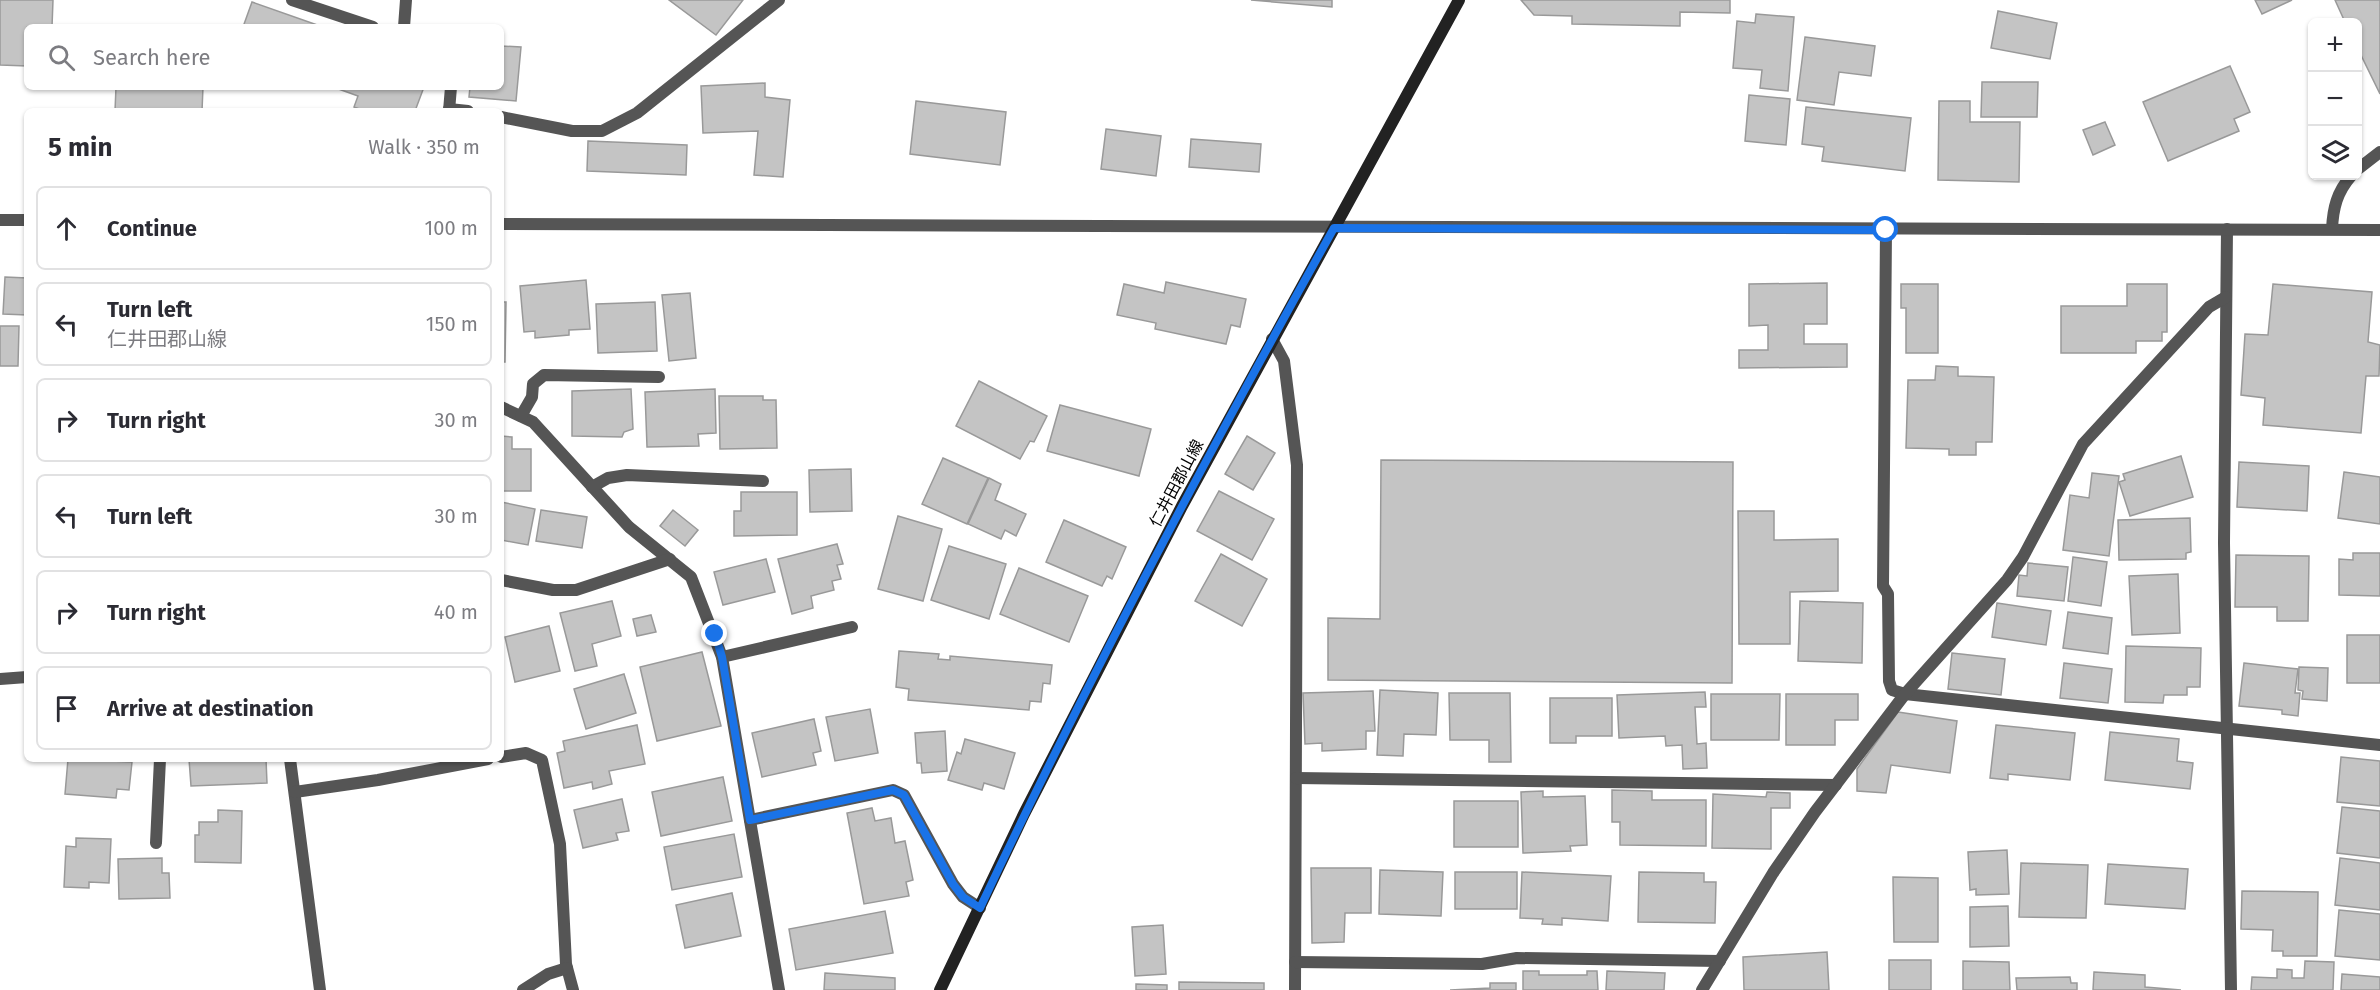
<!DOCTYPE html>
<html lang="en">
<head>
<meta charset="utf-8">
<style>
	:root { --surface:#fff; --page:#f7f7f7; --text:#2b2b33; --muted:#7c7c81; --line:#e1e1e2 }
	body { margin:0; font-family:"Fira Sans","Noto Sans JP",sans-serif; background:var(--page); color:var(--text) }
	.controls { position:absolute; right:18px; top:18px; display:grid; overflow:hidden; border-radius:9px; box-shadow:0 2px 4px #0004 }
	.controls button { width:54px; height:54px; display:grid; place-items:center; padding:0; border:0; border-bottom:2px solid var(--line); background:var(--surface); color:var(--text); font:30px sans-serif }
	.stop { position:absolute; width:18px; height:18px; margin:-14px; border:4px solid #1a73e8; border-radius:50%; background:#fff }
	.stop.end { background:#1a73e8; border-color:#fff; box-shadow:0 2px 6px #0008 }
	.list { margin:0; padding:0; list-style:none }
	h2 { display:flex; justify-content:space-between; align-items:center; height:78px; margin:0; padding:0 24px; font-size:26px }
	h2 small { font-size:20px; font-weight:400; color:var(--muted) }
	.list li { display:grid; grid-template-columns:39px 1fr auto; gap:18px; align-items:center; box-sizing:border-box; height:84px; margin:0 12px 12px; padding:0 12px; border:2px solid var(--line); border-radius:9px }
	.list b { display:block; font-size:22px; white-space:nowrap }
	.list p { margin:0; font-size:20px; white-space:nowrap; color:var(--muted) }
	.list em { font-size:20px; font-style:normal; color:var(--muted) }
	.icon { flex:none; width:33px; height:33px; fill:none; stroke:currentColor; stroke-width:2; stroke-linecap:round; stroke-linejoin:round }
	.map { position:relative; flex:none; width:2380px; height:990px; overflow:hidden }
	.search { position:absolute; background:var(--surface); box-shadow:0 2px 4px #0004; left:24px; top:24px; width:480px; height:66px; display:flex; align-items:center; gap:15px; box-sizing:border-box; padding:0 21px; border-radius:9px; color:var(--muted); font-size:22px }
	.panel { position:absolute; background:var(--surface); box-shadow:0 2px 4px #0004; left:24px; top:108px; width:480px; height:654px; border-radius:9px }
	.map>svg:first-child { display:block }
	.building { fill:#c4c4c4; stroke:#999; stroke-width:1.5 }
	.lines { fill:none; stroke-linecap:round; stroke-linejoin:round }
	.service { stroke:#555; stroke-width:12 }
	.minor { stroke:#555; stroke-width:12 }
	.tertiary { stroke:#555; stroke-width:12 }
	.secondary { stroke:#222; stroke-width:12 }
	.route { stroke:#1a73e8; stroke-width:8 }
	.labels { text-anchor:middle; stroke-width:4.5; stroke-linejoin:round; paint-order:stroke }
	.street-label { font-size:16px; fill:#000; stroke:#fff }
</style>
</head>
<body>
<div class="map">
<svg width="2380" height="990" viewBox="0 0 2380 990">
	<rect width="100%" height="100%" fill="#fff"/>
	<g class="building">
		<polygon points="0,0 53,0 52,27 27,27 27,66 0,65"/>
		<polygon points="669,0 743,0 716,35"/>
		<polygon points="1251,0 1332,0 1332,7"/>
		<polygon points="1521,0 1730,0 1730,13 1680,12 1680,26 1572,24 1572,16 1534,15"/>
		<polygon points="2255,0 2292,0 2262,14"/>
		<polygon points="2335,0 2380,0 2380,94 2358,49 2358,22 2345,22"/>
		<polygon points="252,2 323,27 243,27"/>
		<polygon points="1998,11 2057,23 2050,59 1991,48"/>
		<polygon points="1756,14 1794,17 1788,91 1760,88 1762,70 1733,68 1737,21 1755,23"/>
		<polygon points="1805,37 1875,46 1871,76 1839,72 1834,105 1797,100"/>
		<polygon points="501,46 521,47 516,101 469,97 470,87 501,87"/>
		<polygon points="2230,66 2250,112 2234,119 2239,131 2168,161 2143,102"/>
		<polygon points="1982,82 2038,82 2037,117 1981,117"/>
		<polygon points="765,83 765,97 790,100 783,177 754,175 758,131 703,133 701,86"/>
		<polygon points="116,87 203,87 202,111 115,111"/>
		<polygon points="333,87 424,87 415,111 365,111 354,107 358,96"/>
		<polygon points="1749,95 1790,99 1786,145 1745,141"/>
		<polygon points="916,101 1006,112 1000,165 910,154"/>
		<polygon points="1939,101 1970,101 1970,122 2020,122 2019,182 1938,180"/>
		<polygon points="1806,107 1911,118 1905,171 1822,161 1824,147 1802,144"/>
		<polygon points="2105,122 2115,145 2093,155 2083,130"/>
		<polygon points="1106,129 1161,136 1156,176 1101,169"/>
		<polygon points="1191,139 1261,144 1259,172 1189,167"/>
		<polygon points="588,141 687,145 686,175 587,171"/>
		<polygon points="5,277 27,278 27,315 3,314"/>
		<polygon points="586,280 590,329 569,330 569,335 535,338 535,331 524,332 520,286"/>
		<polygon points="1166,282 1246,299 1240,327 1231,325 1226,344 1155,329 1156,323 1117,315 1124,284 1164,293"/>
		<polygon points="1827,283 1827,324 1804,324 1804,344 1847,344 1847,367 1739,368 1739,350 1768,350 1768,325 1749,326 1749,284"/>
		<polygon points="1901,284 1938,284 1938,353 1906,353 1906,308 1901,308"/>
		<polygon points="2127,284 2167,284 2167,332 2162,332 2162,341 2136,341 2136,353 2061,353 2061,306 2127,306"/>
		<polygon points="2273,284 2372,292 2368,342 2380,345 2379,376 2366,376 2361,433 2263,425 2265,398 2241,395 2245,334 2268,335"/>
		<polygon points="690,293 696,358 669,361 662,295"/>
		<polygon points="501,302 506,302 505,362 501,362"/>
		<polygon points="655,302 657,351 598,353 596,304"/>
		<polygon points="0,326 19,326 18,366 0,366"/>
		<polygon points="1936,366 1958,367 1958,376 1994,377 1992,442 1976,442 1976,455 1949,455 1949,449 1906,448 1908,380 1935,380"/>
		<polygon points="979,381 1047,416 1034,442 1030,441 1020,459 956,426"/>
		<polygon points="631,389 633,429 624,432 622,437 572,436 572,391"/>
		<polygon points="715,389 716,433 698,434 699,446 647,447 645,392"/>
		<polygon points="719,396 763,396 763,400 776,400 777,448 720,449"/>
		<polygon points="1060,405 1151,429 1139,476 1047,451"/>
		<polygon points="501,436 512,437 512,449 531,449 531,491 501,491"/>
		<polygon points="1247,436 1275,453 1253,490 1225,474"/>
		<polygon points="2181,456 2193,497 2130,516 2119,482 2125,480 2123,474"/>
		<polygon points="943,458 988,478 967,524 922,504"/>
		<polygon points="1381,460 1733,462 1732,683 1328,680 1328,618 1380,619"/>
		<polygon points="2239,462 2309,466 2307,511 2237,507"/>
		<polygon points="851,469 852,511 810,512 809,470"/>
		<polygon points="2344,472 2380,477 2380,524 2338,518"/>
		<polygon points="2092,473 2119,476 2109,556 2063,550 2070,495 2089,498"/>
		<polygon points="989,478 1001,484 995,500 1026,514 1016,536 1005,530 1001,539 968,524"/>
		<polygon points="1219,491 1274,519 1252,560 1197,531"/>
		<polygon points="741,492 797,492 797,535 734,536 734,511 741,511"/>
		<polygon points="501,502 535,509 528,545 501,540"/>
		<polygon points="541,510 587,517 582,548 536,541"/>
		<polygon points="673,510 698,530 685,546 660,526"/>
		<polygon points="1738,511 1774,511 1774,540 1838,539 1838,591 1790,592 1790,644 1739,644"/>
		<polygon points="898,516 942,529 923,601 878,589"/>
		<polygon points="2190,518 2191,552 2186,553 2186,559 2119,560 2118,520"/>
		<polygon points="1064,520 1126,547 1112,579 1107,576 1102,586 1046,562"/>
		<polygon points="837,544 843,564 837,565 841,579 832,581 834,590 811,596 813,608 792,614 778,559"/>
		<polygon points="949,546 1006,564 989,619 931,600"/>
		<polygon points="2353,553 2380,553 2380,596 2339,595 2339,559 2353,560"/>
		<polygon points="1221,554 1267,579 1242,626 1195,601"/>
		<polygon points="2236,555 2309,556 2308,621 2277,621 2277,607 2235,607"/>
		<polygon points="2073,557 2107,562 2101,606 2068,601"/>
		<polygon points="766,559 775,592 723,605 714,572"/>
		<polygon points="2028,563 2068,567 2064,601 2017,596 2019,575 2027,576"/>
		<polygon points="1019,568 1088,596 1069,642 1000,614"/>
		<polygon points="2178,574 2180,633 2132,635 2129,576"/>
		<polygon points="612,601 621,636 592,644 597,666 575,671 560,613"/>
		<polygon points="1800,601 1863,603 1862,663 1798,661"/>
		<polygon points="1997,603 2051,611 2046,645 1992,637"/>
		<polygon points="2068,612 2112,618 2108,654 2063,648"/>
		<polygon points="651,615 656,632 637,636 633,619"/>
		<polygon points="549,626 560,671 515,682 505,637"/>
		<rect x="2347" y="635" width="33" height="48"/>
		<polygon points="2126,646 2201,648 2200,687 2187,687 2187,695 2164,695 2163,703 2125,702"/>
		<polygon points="899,651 939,654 938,659 950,660 950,656 1052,665 1050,684 1043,683 1041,702 1030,701 1029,710 908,700 909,689 896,687"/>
		<polygon points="702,652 721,726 657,741 640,667"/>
		<polygon points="1952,653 2005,659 2001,695 1948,689"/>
		<polygon points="2064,663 2112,669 2108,703 2060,698"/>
		<polygon points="2244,663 2298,669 2295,693 2300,693 2298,716 2282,714 2282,710 2239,706"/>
		<polygon points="2299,667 2328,668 2327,701 2302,699 2303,691 2298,690"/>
		<polygon points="624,674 636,713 586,729 574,689"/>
		<polygon points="1380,690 1438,693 1436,735 1404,734 1403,756 1377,755"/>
		<polygon points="1373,691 1375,731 1366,731 1366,749 1322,751 1322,743 1305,744 1303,693"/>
		<polygon points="1705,692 1706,707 1695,707 1697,744 1706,743 1707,768 1683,769 1682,745 1666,746 1665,736 1619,738 1617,695"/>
		<polygon points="1449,693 1510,693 1511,762 1489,762 1489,740 1450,740"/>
		<polygon points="1711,694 1780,694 1779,740 1711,740"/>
		<polygon points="1786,694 1858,694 1858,720 1835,720 1835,745 1786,745"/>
		<polygon points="1550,698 1612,698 1612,736 1576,736 1576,743 1550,743"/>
		<polygon points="870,709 878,753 835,761 826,717"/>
		<polygon points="1898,712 1957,721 1950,773 1891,765 1886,793 1857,791 1857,769"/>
		<polygon points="814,719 821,751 813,753 816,765 762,777 752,733"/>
		<polygon points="637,725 645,764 609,771 612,784 593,789 592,782 564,788 557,753 565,751 563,741"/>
		<polygon points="1996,725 2075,733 2070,780 2008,774 2008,780 1990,778"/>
		<polygon points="945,731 947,771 922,773 921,763 917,763 915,733"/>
		<polygon points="2110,732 2179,739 2177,761 2193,763 2190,789 2105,780"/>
		<polygon points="965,739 1015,753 1004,789 984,783 982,790 948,780 957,752 961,754"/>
		<polygon points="2341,757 2380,761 2380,806 2337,802"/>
		<polygon points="68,759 132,762 129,790 117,789 116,798 65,794"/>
		<polygon points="189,759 266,759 267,783 191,786"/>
		<polygon points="723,777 732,821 661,836 652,792"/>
		<polygon points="1612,790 1652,791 1652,800 1706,800 1706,846 1620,845 1620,822 1612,822"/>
		<polygon points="1543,791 1543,797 1585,796 1587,845 1570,846 1571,851 1523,853 1521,792"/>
		<polygon points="1767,792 1790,793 1790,808 1771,808 1771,849 1712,848 1713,794 1766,797"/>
		<polygon points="622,799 629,831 616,833 618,840 583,848 574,810"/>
		<rect x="1454" y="801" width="64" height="46"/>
		<polygon points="2342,807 2380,811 2380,858 2337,853"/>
		<polygon points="872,808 875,821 891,818 895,843 905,841 913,880 906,882 909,896 864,904 847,813"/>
		<polygon points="218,810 242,811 241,863 195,862 195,835 199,835 199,822 218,822"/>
		<polygon points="734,834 742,877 672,890 664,847"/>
		<polygon points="76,838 111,839 109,883 89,882 89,888 64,887 66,846 76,847"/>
		<polygon points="2007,850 2009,894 1976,895 1976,889 1970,890 1968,852"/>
		<polygon points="162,858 162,873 169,873 170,898 119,899 118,859"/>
		<polygon points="2340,858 2380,863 2380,910 2335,905"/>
		<polygon points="2021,863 2088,865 2086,918 2019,917"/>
		<polygon points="2108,864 2188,869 2185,909 2105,904"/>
		<polygon points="1311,868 1371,868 1371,913 1345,913 1344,942 1312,943"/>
		<polygon points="1380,870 1443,872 1441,916 1379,914"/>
		<rect x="1455" y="872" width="62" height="37"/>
		<polygon points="1522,872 1611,876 1608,921 1562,918 1562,925 1542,924 1543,919 1520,918"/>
		<polygon points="1639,872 1704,873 1704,882 1716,882 1715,923 1638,922"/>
		<polygon points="1893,877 1938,878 1938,942 1894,942"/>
		<polygon points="2242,891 2318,892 2317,956 2283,956 2283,951 2272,951 2273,930 2241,929"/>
		<polygon points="732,893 741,936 685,948 676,905"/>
		<polygon points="2008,906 2009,946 1970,947 1970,907"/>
		<polygon points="2339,910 2380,914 2380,960 2335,956"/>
		<polygon points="885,911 893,953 796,970 789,929"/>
		<polygon points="1163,925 1166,974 1135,976 1132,927"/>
		<polygon points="1827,952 1829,990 1744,990 1743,957"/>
		<rect x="1889" y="960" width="42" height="30"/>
		<polygon points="1963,961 2009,962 2010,990 1963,990"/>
		<polygon points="2305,961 2334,962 2333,990 2251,990 2252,977 2277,978 2277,969 2292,970 2292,978 2304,978"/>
		<polygon points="1523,971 1539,971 1539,975 1587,975 1587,971 1597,971 1598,990 1523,990"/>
		<polygon points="1607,971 1665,973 1664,990 1606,990"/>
		<polygon points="2094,972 2145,975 2145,987 2181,990 2093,990"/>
		<polygon points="825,973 895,978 895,990 824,990"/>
		<polygon points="2342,974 2380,977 2380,990 2341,990"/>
		<polygon points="2070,977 2071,983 2077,983 2077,990 2017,990 2016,978"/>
		<polygon points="1179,982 1264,983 1264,990 1179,990"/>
		<polygon points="1490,983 1516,983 1516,990 1450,990 1490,988"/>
		<polygon points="1136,984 1167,985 1167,990 1136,990"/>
	</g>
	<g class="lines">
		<polyline class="service" points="404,27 406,0"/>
		<g class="minor">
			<polyline points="292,0 373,27"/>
			<polyline points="449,109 468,111"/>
			<polyline points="449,111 451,87"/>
			<polyline points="501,117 572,131 602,131 637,113 779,0"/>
			<polyline points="2358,169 2380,152"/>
			<polyline points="2227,229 2224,543 2231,990"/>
			<path d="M2332,229C2333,208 2337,192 2351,176"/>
			<polyline points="1886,230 1883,586 1888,594 1889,681 1892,690 1905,694 2380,745"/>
			<polyline points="1272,339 1284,361 1297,465 1295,990"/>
			<polyline points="501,407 533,422 629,527 691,577 722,657 779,990"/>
			<polyline points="521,416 532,397 533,384 544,375 659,377"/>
			<polyline points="592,487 608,478 627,475 763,481"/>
			<polyline points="501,580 553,590 576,590 670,559"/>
			<polyline points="722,657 852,627"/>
			<polyline points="0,679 27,677"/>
			<polyline points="501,757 526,753 542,760 560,844 566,964 573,990"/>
			<polyline points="290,759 320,990"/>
			<polyline points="1296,778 1836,785"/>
			<polyline points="295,792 378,780 488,759"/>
			<polyline points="750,820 893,790 904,795 953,884 963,897 980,908"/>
			<polyline points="156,843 160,759"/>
			<polyline points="1295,962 1482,964 1517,958 1720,961"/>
			<polyline points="523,990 548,974 567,968"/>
			<polyline points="1702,990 1773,873 1815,812 1905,694 2007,580 2023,557 2083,444 2209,307 2226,297"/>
		</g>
		<g class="tertiary">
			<polyline points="0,220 27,220"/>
			<polyline points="501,224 2380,230"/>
		</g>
		<polyline class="secondary" points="940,990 1024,814 1182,506 1459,0"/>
	</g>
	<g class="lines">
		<path class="route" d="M715,634L722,657L750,820L893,790L904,795L953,884L963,897L980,908C1089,677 1209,451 1334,228L1886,230"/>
	</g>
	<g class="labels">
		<g class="street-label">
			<text transform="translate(1176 483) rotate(-62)" y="6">仁井田郡山線</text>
		</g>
	</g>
</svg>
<div class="controls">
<button>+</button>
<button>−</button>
<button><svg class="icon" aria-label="layers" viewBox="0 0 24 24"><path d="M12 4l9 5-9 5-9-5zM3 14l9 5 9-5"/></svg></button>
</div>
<div class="stop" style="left:1886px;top:230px"></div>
<div class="stop end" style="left:715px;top:634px"></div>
<div class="search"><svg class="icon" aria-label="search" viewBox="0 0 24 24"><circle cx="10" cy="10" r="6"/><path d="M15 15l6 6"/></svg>Search here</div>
<section class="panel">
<h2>5 min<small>Walk · 350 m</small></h2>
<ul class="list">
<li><svg class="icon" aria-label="ahead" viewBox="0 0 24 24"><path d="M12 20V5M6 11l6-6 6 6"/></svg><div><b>Continue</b></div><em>100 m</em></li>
<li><svg class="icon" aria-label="left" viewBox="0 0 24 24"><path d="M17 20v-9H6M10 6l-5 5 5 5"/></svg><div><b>Turn left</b><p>仁井田郡山線</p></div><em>150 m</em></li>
<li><svg class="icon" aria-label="right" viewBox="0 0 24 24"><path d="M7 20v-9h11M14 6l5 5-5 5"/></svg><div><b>Turn right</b></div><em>30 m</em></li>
<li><svg class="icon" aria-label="left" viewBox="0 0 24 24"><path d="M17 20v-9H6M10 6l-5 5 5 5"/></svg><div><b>Turn left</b></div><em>30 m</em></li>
<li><svg class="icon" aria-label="right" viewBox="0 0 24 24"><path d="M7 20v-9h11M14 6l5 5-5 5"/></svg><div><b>Turn right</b></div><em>40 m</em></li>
<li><svg class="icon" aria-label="arrive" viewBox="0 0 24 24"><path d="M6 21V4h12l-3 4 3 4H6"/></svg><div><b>Arrive at destination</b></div></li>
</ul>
</section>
</div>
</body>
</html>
